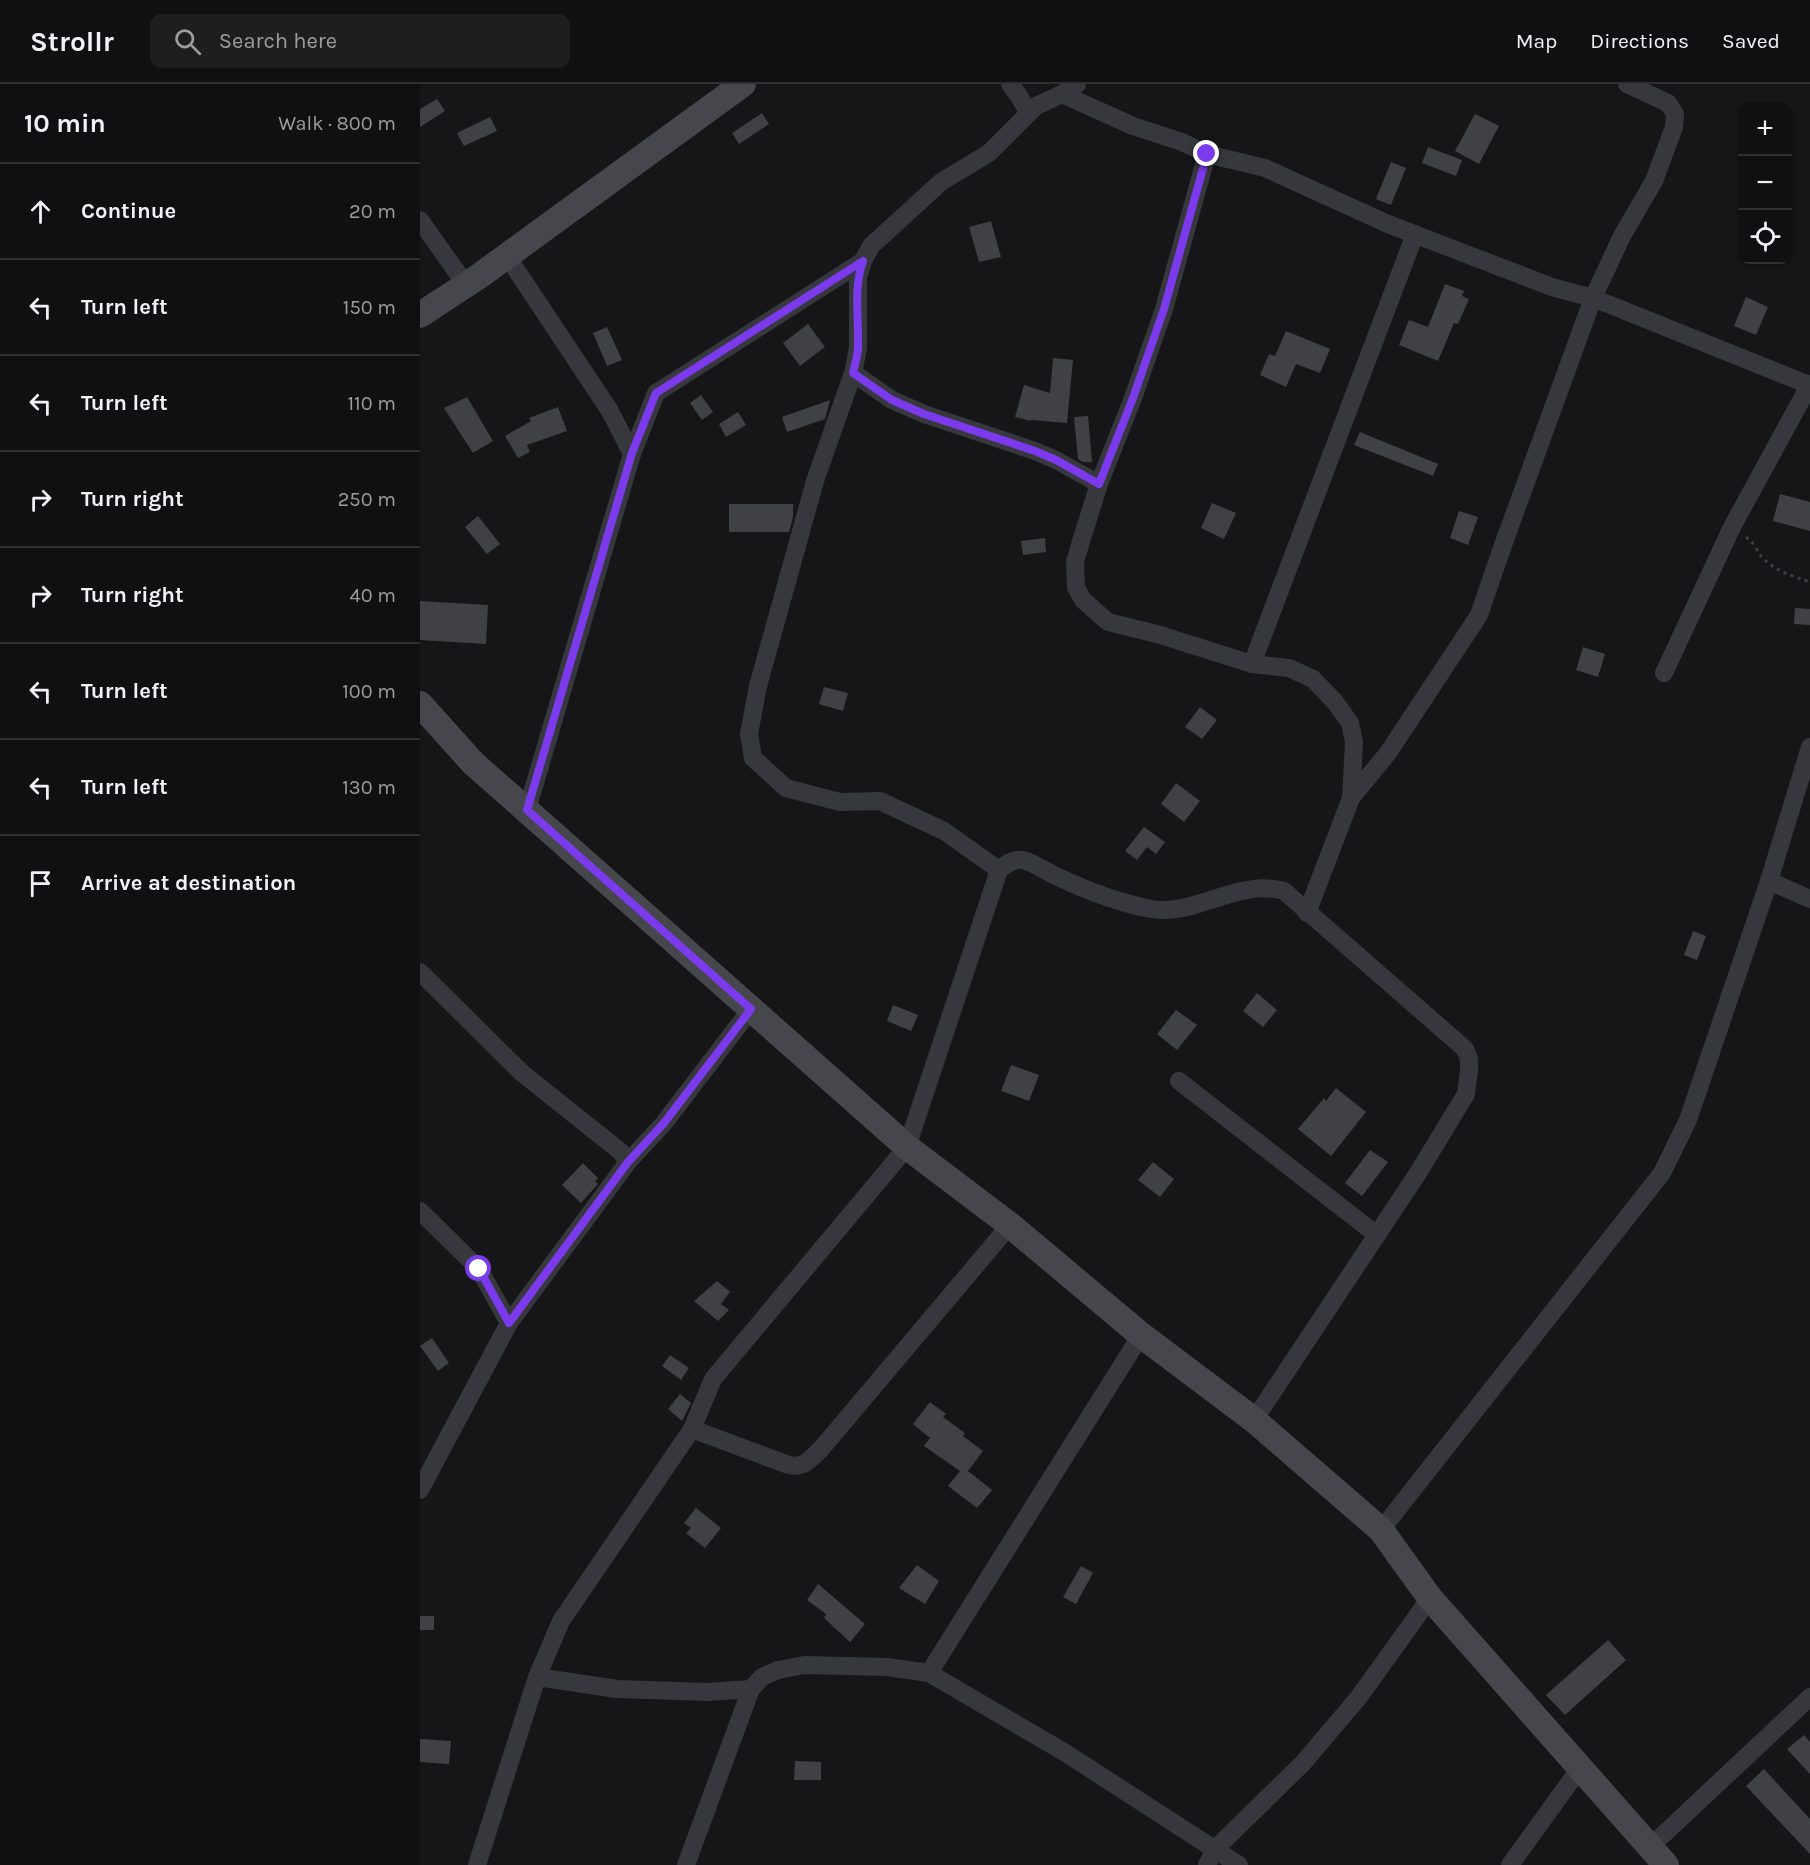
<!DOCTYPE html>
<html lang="en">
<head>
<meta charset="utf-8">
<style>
	:root { --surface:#101012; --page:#1e1e20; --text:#f1f3f6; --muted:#9c9d9f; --line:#303032 }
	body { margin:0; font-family:Karla,sans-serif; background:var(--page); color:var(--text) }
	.controls { position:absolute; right:18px; top:18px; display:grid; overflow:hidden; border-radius:12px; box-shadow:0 2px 4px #0004 }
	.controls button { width:54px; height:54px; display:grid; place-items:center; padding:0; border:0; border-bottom:2px solid var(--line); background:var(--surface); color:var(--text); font:30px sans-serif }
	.stop { position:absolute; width:18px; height:18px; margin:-14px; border:4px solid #7c3aed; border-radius:50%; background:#fff }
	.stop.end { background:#7c3aed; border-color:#fff; box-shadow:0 2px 6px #0008 }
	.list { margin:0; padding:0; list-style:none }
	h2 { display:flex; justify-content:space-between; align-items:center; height:78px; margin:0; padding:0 24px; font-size:26px }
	h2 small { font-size:20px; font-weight:400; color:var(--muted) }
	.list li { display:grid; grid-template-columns:39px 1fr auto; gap:18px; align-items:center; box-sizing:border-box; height:96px; padding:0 24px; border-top:2px solid var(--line) }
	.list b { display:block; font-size:22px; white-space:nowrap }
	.list em { font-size:20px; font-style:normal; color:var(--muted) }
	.icon { flex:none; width:33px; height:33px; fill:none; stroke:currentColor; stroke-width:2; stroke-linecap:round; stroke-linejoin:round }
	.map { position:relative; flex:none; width:1390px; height:1781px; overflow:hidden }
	header { display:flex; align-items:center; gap:36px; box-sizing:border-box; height:84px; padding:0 30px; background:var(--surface); border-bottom:2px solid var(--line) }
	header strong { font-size:28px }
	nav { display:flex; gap:33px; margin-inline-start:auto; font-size:21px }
	.search { width:420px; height:54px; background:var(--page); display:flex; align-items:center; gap:15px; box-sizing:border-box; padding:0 21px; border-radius:12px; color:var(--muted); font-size:22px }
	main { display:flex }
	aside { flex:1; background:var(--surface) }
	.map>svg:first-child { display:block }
	.building { fill:#404145 }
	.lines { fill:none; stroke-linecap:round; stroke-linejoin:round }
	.path { stroke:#3d3f44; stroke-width:3; stroke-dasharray:3 4.5; stroke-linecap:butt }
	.street { stroke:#37383d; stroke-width:18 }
	.secondary { stroke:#45474d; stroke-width:26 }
	.route { stroke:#7c3aed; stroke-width:8 }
</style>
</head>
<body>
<header>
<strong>Strollr</strong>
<div class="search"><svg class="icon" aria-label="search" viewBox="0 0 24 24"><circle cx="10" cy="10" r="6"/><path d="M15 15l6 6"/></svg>Search here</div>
<nav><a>Map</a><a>Directions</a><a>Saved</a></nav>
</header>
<main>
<aside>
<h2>10 min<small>Walk · 800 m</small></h2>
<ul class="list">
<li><svg class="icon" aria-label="ahead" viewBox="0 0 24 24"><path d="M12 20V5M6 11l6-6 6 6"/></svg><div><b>Continue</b></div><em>20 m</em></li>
<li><svg class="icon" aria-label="left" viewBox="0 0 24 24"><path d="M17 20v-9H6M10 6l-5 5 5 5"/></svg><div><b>Turn left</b></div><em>150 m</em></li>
<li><svg class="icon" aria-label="left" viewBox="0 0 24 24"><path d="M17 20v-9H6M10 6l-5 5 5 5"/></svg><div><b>Turn left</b></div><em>110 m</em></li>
<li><svg class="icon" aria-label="right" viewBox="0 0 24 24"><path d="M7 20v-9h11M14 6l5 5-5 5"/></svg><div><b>Turn right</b></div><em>250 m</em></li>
<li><svg class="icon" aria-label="right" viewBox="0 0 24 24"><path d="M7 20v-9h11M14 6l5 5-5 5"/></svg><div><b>Turn right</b></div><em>40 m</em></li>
<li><svg class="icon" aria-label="left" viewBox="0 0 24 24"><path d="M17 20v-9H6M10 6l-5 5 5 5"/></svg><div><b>Turn left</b></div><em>100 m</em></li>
<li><svg class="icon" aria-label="left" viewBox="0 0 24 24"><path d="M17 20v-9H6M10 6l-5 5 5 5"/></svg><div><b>Turn left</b></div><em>130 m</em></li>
<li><svg class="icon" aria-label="arrive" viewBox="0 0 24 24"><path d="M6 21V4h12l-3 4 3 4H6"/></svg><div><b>Arrive at destination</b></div></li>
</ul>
</aside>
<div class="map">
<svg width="1390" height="1781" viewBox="0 0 1390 1781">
	<rect width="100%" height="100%" fill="#161618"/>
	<g class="building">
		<polygon points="17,15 25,27 0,43 0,25"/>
		<polygon points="342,29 349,40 319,60 312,49"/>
		<polygon points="1055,30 1079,42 1059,80 1035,67"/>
		<polygon points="70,33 77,47 44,62 37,49"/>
		<polygon points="1008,63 1042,76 1036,92 1002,79"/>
		<polygon points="971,78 986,84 971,121 956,115"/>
		<polygon points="571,137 581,173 559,178 549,143"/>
		<polygon points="1025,200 1044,207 1042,212 1049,215 1038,240 1034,239 1018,277 979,261 989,236 1008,243"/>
		<polygon points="1326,213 1348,223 1336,251 1314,242"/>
		<polygon points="388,240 405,263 380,282 363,259"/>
		<polygon points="187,243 202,276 187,282 173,249"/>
		<polygon points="866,247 910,265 900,289 876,280 866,303 840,291 849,270 855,272"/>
		<polygon points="633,274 653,276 647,339 611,336 611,337 595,333 604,301 630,309"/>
		<polygon points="281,311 293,328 282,336 270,319"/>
		<polygon points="47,313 73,357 53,369 24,324"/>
		<polygon points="410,316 405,335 367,348 362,333"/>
		<polygon points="138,323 147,347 107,361 110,368 98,374 85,352 111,337 109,334"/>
		<polygon points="318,328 326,341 306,353 299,340"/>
		<polygon points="668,332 672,378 663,378 658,375 654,333"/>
		<polygon points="940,348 1018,380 1013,392 934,361"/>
		<polygon points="1360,410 1390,418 1390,447 1353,437"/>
		<polygon points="792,419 816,429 804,455 781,444"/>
		<polygon points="309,420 373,420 373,433 369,448 309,448"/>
		<polygon points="1039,427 1058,433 1048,461 1030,454"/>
		<polygon points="58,432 80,460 67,470 45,443"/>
		<polygon points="625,454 626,468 603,471 601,457"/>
		<polygon points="0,517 68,521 66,560 0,556"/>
		<polygon points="1375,524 1390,525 1390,541 1374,540"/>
		<polygon points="1163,563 1185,570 1178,593 1156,586"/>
		<polygon points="404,603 428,609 423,627 399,620"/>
		<polygon points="780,623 797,636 782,655 765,643"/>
		<polygon points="756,699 780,717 764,738 741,720"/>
		<polygon points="724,743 745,758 736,770 727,763 717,776 705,767"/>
		<polygon points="1273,847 1286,852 1277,876 1264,871"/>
		<polygon points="837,909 857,926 843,943 823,927"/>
		<polygon points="473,921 498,931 491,947 467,937"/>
		<polygon points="756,926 777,941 757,966 737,950"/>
		<polygon points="591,981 619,991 609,1017 581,1007"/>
		<polygon points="916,1004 946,1028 911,1072 878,1045 904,1014 906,1017"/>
		<polygon points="950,1066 968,1078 942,1112 925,1099"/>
		<polygon points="733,1078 754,1095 740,1113 718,1096"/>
		<polygon points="163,1079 178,1094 175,1097 178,1100 161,1119 142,1101"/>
		<polygon points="297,1197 310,1208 301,1220 309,1226 298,1237 274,1217"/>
		<polygon points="12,1254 29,1279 18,1287 0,1262"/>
		<polygon points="250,1271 269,1284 261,1296 242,1282"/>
		<polygon points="260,1310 271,1319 262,1337 248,1325"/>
		<polygon points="510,1318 526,1330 523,1333 545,1349 543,1352 563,1367 548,1387 572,1406 557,1424 528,1402 540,1387 504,1362 510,1354 493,1340"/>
		<polygon points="276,1424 301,1444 285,1464 266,1449 271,1444 264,1439"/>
		<polygon points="497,1481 519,1497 505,1520 479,1504"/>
		<polygon points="661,1482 673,1489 656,1520 643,1513"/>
		<polygon points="398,1500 445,1540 430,1558 404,1534 406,1530 387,1516"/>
		<rect x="0" y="1532" width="14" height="14"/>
		<polygon points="1188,1556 1206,1576 1145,1631 1126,1611"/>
		<polygon points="1384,1651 1390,1658 1390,1690 1367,1665"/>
		<polygon points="0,1655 31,1657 29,1680 0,1678"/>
		<polygon points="375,1677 401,1678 401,1696 374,1696"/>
		<polygon points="1344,1685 1390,1735 1390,1770 1326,1702"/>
	</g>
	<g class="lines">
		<path class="path" d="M1326,453C1337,461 1338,472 1347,478C1359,488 1375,493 1390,498"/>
		<g class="street">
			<polyline points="590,0 599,12 608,28"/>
			<polyline points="642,10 713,42 762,58 787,70 845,84 968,140 1132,203 1173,214 1389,301"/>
			<polyline points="787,70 744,225 713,314 679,400 662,454 655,478 656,503 663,516 688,538 737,550 832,580 869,584 893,595 915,618 930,639 934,658 931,714 887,829"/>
			<polyline points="0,136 46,201"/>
			<polyline points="87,172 190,327 212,370"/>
			<polyline points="433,289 472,316 504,330 615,367 636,376 679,400"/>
			<polyline points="832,580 995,150"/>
			<polyline points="1244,589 1312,443 1390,300"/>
			<polyline points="931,714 968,669 1059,531 1082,464 1173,214 1202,152 1234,97 1254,43 1255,30 1248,19 1207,0"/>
			<polyline points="107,726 212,370 236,309 443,177"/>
			<polyline points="579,786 524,747 460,717 420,718 366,704 333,674 329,650 338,602 395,397 433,289 438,264 438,193 443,177 451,162 521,98 569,69 616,22 642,10 657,0"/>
			<polyline points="1349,797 1390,815"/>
			<polyline points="0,888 102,989 201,1068 208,1078"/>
			<polyline points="759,997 957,1151"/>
			<polyline points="0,1127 59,1185 89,1239"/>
			<path d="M272,1345L366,1380C383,1386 389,1376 401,1365L590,1141"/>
			<polyline points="0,1406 89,1239 208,1078 244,1039 331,925"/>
			<polyline points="961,1446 1242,1089 1268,1036 1349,797 1390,663"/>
			<polyline points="509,1589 721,1251"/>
			<polyline points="117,1593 197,1605 287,1608 331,1605"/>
			<polyline points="1230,1763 1390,1613"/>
			<path d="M57,1781L117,1593L141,1537L272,1345L293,1295L487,1063L579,786C585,781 594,774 603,776C615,779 628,789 640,794C668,807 700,819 731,825C775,833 817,794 864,807L1045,965L1049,975V987L1046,1010L998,1089L834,1336"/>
			<polyline points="266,1781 331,1605 342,1593 358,1586 384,1581 467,1583 509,1589 644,1668 819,1781"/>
			<polyline points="787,1781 795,1765 883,1679 939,1613 1010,1514"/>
			<polyline points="1090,1781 1160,1684"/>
		</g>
		<g class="secondary">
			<polyline points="0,231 58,193 323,0"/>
			<polyline points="0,620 53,679 487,1063 590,1141 721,1251 834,1336 961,1446 1010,1514 1246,1781"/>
		</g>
	</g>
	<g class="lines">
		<path class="route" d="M59,1185L89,1239L208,1078L244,1039L331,925L107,726L212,369L236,309L443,177C433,205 439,233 438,262C438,271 435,280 433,289L472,316L504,330L615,367L636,376L679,400L713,314L744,225L787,70"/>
	</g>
</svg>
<div class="controls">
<button>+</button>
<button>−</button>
<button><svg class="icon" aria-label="locate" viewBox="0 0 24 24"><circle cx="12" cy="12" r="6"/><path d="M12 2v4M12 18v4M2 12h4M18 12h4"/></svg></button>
</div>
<div class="stop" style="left:59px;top:1185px"></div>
<div class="stop end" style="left:787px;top:70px"></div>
</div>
</main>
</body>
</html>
